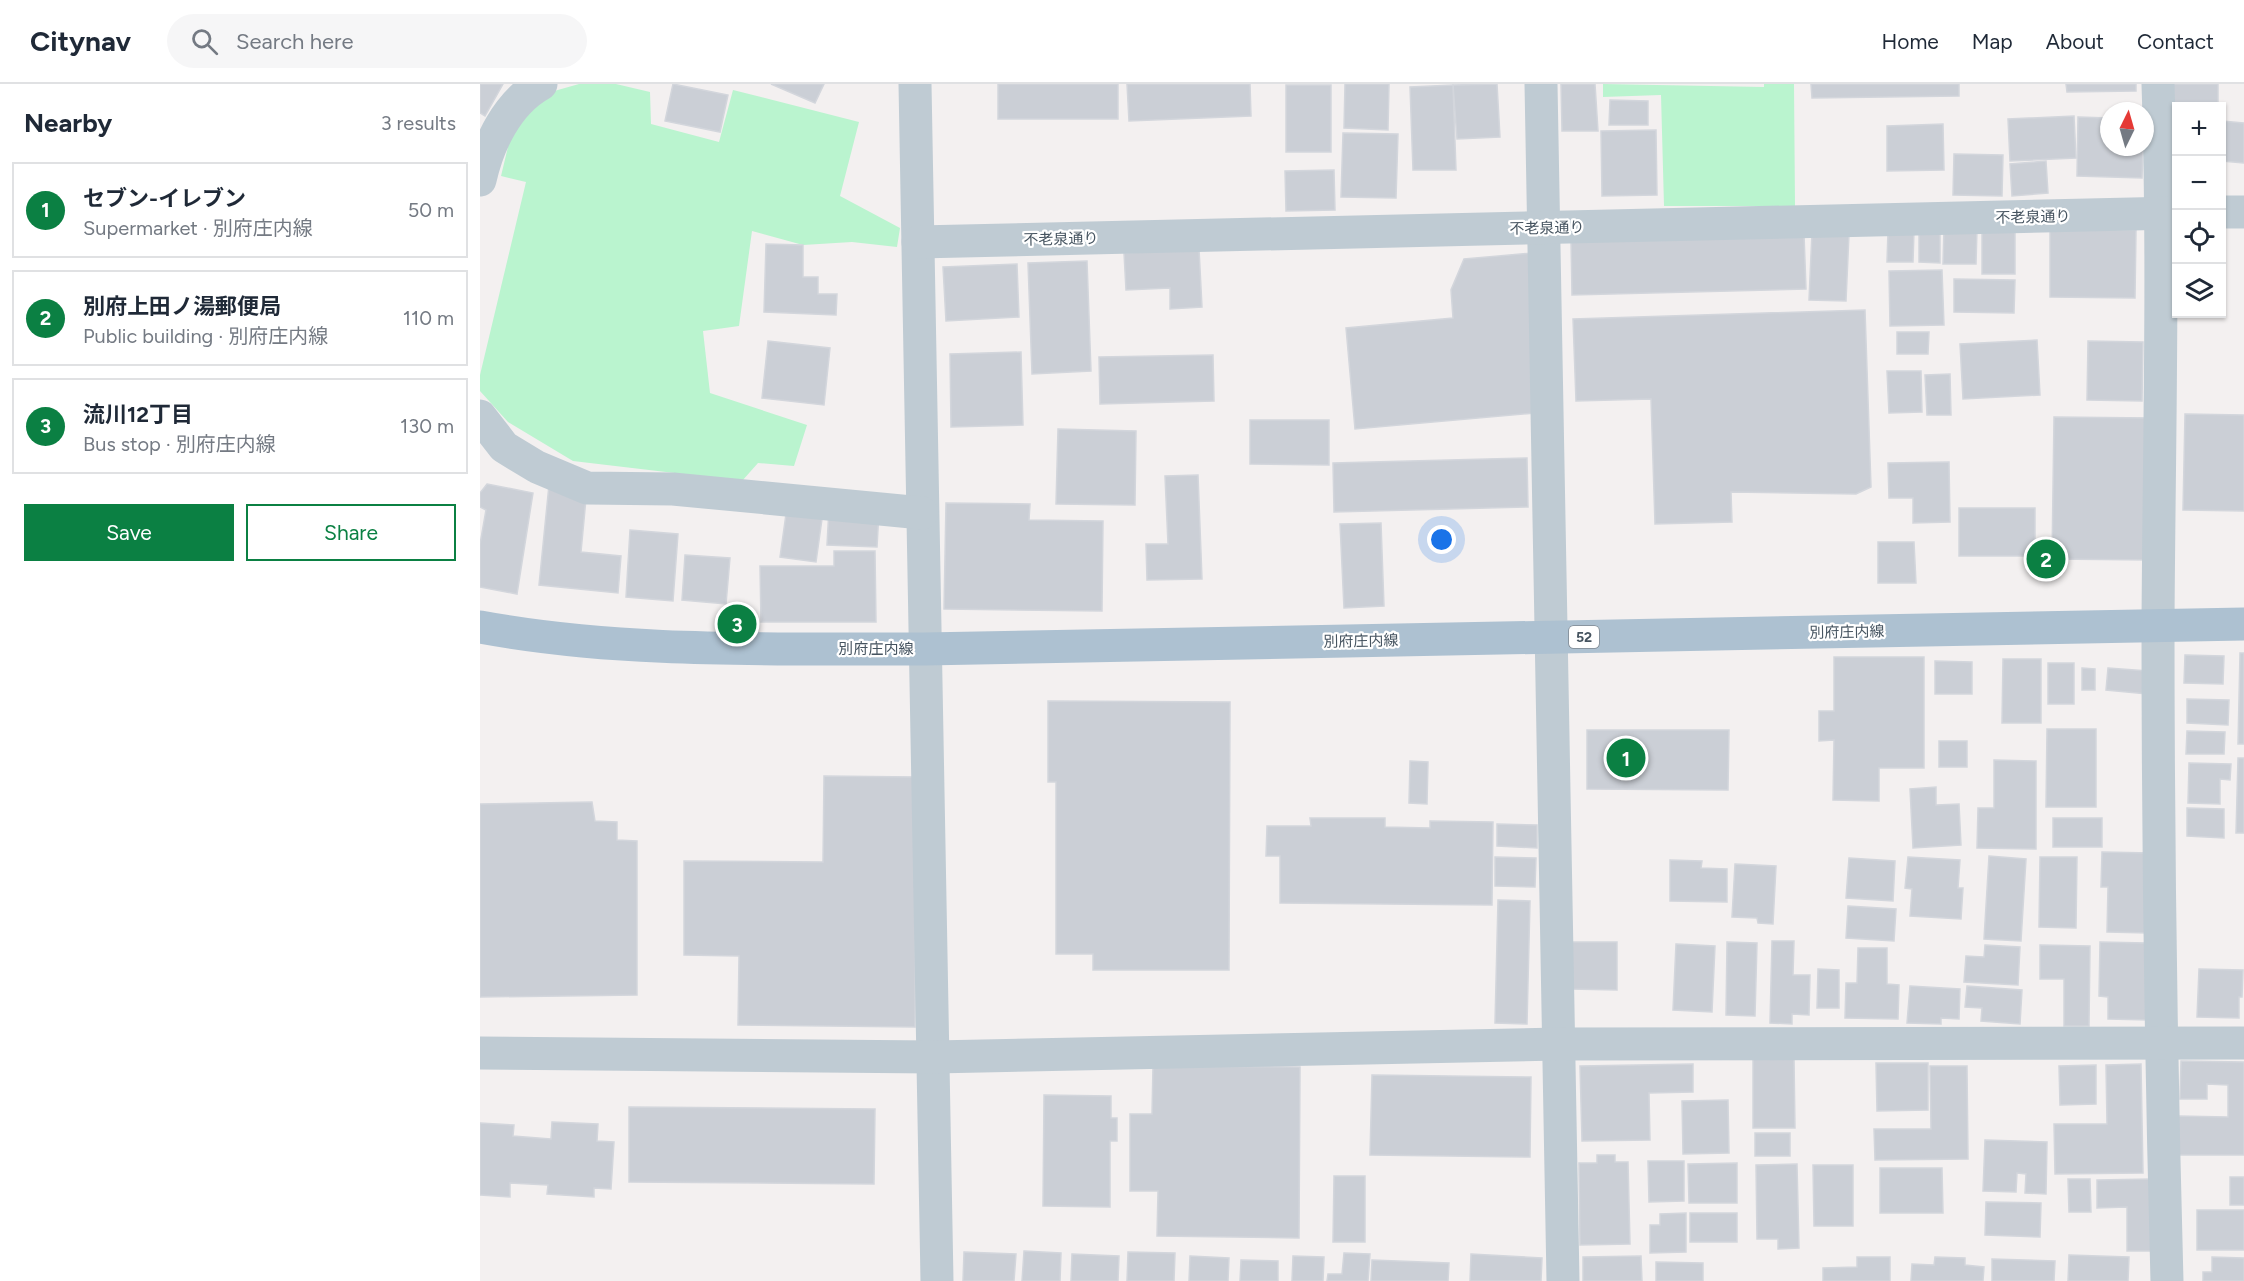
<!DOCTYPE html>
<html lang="en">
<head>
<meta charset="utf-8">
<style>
	:root { --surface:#fff; --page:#f6f6f7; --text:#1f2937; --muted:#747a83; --line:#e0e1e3; --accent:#0b8043 }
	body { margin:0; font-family:Figtree,"Noto Sans JP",sans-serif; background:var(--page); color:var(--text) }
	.controls { position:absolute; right:18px; top:18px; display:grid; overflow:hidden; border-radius:0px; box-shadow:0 2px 4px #0004 }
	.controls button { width:54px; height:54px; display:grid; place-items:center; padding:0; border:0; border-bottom:2px solid var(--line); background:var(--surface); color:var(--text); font:30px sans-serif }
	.compass { position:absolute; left:1620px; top:18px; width:54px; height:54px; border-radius:50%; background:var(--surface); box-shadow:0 2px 4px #0004; rotate:5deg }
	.you { position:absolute; left:962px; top:456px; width:21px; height:21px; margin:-15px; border:4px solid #fff; border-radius:50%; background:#1a73e8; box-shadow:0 0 0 9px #1a73e833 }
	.badge { display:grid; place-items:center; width:39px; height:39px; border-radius:50%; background:var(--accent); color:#fff; font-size:20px; font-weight:700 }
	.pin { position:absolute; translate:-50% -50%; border:3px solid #fff; box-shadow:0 2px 6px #0006 }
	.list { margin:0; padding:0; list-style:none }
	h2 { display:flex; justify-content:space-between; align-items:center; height:78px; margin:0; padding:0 24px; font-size:26px }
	h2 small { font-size:20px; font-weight:400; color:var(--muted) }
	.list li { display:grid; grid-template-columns:39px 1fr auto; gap:18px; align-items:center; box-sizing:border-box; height:96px; margin:0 12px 12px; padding:0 12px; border:2px solid var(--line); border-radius:0px }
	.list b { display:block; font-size:22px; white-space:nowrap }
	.list p { margin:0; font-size:20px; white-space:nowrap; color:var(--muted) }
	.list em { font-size:20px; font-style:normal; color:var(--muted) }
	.actions { display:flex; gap:12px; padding:18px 24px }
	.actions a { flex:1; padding:14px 0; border:2px solid var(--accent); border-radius:0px; text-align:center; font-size:21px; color:var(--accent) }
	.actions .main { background:var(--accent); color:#fff }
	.icon { flex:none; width:33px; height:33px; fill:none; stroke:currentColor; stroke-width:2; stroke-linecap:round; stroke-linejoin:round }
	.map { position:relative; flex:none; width:1764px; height:1197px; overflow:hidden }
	header { display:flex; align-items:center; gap:36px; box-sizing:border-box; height:84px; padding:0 30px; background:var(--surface); border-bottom:2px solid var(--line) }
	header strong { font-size:28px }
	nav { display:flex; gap:33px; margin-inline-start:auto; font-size:21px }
	.search { width:420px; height:54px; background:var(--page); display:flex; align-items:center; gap:15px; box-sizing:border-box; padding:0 21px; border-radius:33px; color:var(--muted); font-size:22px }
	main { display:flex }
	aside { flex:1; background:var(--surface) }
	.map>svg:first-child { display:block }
	.green { fill:#baf4cf }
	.building { fill:#cbcfd6; stroke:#d3d6dc; stroke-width:1.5 }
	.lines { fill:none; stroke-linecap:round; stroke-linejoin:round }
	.minor { stroke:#bfcbd3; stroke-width:33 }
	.major { stroke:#adc1d1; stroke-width:33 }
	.labels { text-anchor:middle; stroke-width:4.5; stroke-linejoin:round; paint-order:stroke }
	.shield { fill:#fff; stroke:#7e8790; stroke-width:1.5 }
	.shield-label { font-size:14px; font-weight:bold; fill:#465460 }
	.street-label { font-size:15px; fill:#465460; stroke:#fff }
</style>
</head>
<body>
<header>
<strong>Citynav</strong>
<div class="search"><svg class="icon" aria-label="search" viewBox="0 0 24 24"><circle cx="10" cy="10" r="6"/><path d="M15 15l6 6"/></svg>Search here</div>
<nav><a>Home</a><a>Map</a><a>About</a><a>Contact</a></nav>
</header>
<main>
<aside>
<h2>Nearby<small>3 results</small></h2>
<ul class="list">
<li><span class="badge">1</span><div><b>セブン-イレブン</b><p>Supermarket · 別府庄内線</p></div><em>50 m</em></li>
<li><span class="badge">2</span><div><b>別府上田ノ湯郵便局</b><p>Public building · 別府庄内線</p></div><em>110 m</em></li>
<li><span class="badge">3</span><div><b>流川12丁目</b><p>Bus stop · 別府庄内線</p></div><em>130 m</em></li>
</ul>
<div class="actions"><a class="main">Save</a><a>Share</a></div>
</aside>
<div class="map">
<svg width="1764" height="1197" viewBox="0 0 1764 1197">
	<rect width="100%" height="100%" fill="#f3f0f0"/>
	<g class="green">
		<polygon points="99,0 136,0 170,8 171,40 239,58 253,6 379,38 360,112 420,144 417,163 372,158 323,161 272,147 259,242 223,247 230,309 327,341 314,382 278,379 262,397 93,377 28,338 0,307 0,291 46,98 21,92 39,17"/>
		<polygon points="1123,0 1284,3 1284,0 1314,0 1315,122 1184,122 1181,11 1123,13"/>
	</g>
	<g class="building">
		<polygon points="0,0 23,0 5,32 0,29"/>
		<polygon points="193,0 248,11 240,48 185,37"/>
		<polygon points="291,0 344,0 335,19"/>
		<rect x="518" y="0" width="120" height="35"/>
		<polygon points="647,0 770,0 771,32 649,37"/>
		<polygon points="865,0 909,0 908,46 864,44"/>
		<polygon points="1017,0 1020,53 977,55 973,1"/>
		<polygon points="1081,0 1115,0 1118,47 1082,47"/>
		<polygon points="1331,0 1479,0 1479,12 1332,14"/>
		<polygon points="1586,0 1656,0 1656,7 1587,8"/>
		<polygon points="1693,0 1738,0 1738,21 1694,22"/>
		<rect x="806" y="1" width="45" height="67"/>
		<polygon points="973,1 976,86 933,86 930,3"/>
		<polygon points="1130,16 1168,17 1168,41 1129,41"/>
		<polygon points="1594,32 1596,74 1530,77 1528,35"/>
		<polygon points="1598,33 1629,34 1629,63 1663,63 1662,94 1597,92"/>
		<polygon points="1742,37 1764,39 1764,79 1742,77"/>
		<polygon points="1463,40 1464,86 1407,87 1407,42"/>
		<polygon points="1176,46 1177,111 1122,112 1121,47"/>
		<polygon points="863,49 918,50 916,114 861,113"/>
		<polygon points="1474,70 1523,71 1522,112 1473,111"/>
		<polygon points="1566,77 1568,109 1532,112 1530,80"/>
		<polygon points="854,86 855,126 806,127 805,87"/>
		<polygon points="1464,144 1497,145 1496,180 1463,180"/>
		<polygon points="1570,146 1656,146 1655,214 1570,213"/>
		<polygon points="1408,147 1434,147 1433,178 1407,178"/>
		<polygon points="1460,147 1460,179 1439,178 1439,148"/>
		<polygon points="1332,148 1369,150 1366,217 1329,216"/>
		<rect x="1502" y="148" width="33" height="42"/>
		<polygon points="1324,150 1326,205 1092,211 1091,156"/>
		<polygon points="286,160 323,161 323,193 338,193 338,210 357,210 356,231 284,228"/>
		<polygon points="719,165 722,223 690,225 690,204 646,206 644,169"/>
		<polygon points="1053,169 1067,328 875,345 866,244 973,234 971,206 984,175"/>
		<polygon points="607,177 611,287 552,290 548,179"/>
		<polygon points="537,180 539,233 466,237 463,183"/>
		<polygon points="1462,186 1464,241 1410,242 1409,187"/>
		<polygon points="1474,195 1535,196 1534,229 1474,228"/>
		<polygon points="1385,226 1391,403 1376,410 1251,408 1252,438 1175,440 1171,315 1096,317 1093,235"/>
		<polygon points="1417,248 1449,248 1448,270 1417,270"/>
		<polygon points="1557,256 1560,311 1483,315 1480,260"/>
		<polygon points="288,257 350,264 344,321 282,314"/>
		<polygon points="1608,257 1663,258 1662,317 1607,316"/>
		<polygon points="541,268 543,341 471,343 470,270"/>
		<polygon points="733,271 734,317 620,320 619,273"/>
		<polygon points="1407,287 1441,287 1442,328 1409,329"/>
		<polygon points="1470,290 1471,331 1447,331 1445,291"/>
		<polygon points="1705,330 1764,331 1764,427 1703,426"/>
		<polygon points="1574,333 1672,334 1671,476 1572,475"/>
		<polygon points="770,336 849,336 849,381 770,380"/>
		<polygon points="578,345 656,347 655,421 576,420"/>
		<polygon points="1047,374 1048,423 854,428 853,379"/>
		<polygon points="1469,378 1470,438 1433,439 1433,414 1409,414 1408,379"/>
		<polygon points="718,391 722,495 667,496 666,460 688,460 685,392"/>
		<polygon points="7,400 53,409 37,510 0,503 0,460 6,426 0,423 0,409"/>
		<polygon points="69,401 107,404 101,468 141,472 138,509 59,501"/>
		<polygon points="466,419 550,420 549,436 623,437 622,527 464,525"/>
		<polygon points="307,423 343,428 336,478 300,473"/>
		<rect x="1479" y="424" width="76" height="48"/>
		<polygon points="349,425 399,428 397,463 347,461"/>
		<polygon points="901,439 904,522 864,524 860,440"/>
		<polygon points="150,446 198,450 193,517 146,513"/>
		<polygon points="1398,458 1434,458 1436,499 1398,499"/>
		<polygon points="354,467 395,467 396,538 281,538 280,482 354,482"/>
		<polygon points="205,471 250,474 246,520 202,516"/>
		<polygon points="1760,569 1764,569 1764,660 1758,660"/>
		<polygon points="1705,571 1744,572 1743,600 1704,599"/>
		<polygon points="1354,573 1444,573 1444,684 1399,684 1399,717 1353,716 1354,656 1339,657 1339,627 1354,627"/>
		<polygon points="1523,575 1561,575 1561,639 1522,639"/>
		<polygon points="1455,577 1492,578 1492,610 1455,610"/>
		<rect x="1568" y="579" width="26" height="41"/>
		<polygon points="1602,584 1615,585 1615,606 1602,606"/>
		<polygon points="1628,584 1668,587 1667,610 1626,606"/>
		<polygon points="1707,615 1749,616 1748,641 1707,639"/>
		<polygon points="568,617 750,618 749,886 613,886 613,870 576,870 576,698 568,698"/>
		<polygon points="1567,645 1616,645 1616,723 1566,723"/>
		<polygon points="1107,646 1249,646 1248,706 1107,705"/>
		<polygon points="1707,647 1745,648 1744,670 1706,670"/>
		<rect x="1459" y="657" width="28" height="26"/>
		<polygon points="1758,674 1764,674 1764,749 1756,749"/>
		<polygon points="1514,676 1556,677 1556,765 1497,764 1498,724 1514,724"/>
		<polygon points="930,677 948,678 947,720 929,719"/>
		<polygon points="1709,679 1751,680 1750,696 1740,695 1740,720 1708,719"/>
		<polygon points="344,692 436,693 435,943 258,941 259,872 204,871 204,777 343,778"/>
		<polygon points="1456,703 1456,721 1479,720 1481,761 1433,764 1430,705"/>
		<polygon points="112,718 115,737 137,738 137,756 157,757 157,911 0,913 0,720"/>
		<polygon points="1707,724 1744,725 1744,754 1707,752"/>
		<polygon points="830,734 905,734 905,743 950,744 950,737 1013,738 1012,821 800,819 800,772 786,772 787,742 831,742"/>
		<rect x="1573" y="734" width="49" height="29"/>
		<polygon points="1017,740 1057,741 1057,764 1017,762"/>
		<polygon points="1622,768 1671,769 1668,849 1627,848 1628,803 1621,803"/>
		<polygon points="1509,772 1546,775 1541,857 1504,855"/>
		<polygon points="1015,773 1056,774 1055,803 1015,802"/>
		<polygon points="1428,773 1480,776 1478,804 1483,804 1481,835 1430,832 1432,805 1425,804"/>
		<polygon points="1560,773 1597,773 1596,844 1559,843"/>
		<polygon points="1369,774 1415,777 1413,817 1366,814"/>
		<polygon points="1190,776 1222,777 1221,784 1247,785 1247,818 1190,817"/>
		<polygon points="1255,780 1296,782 1293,840 1278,839 1277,834 1252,833"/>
		<polygon points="1018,816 1050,817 1047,940 1015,939"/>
		<polygon points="1368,822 1416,825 1414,857 1366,854"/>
		<polygon points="1292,857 1314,857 1313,891 1330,891 1329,931 1312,930 1312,940 1290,939"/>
		<polygon points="1091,858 1137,858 1137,906 1090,905"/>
		<polygon points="1247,858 1277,859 1275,932 1246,931"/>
		<polygon points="1620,858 1666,859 1669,936 1628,935 1628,913 1619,912"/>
		<polygon points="1196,860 1235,862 1232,928 1193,926"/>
		<polygon points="1505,861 1540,863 1538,901 1484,898 1486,872 1504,873"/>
		<polygon points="1560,861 1610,862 1609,942 1584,942 1584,895 1560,895"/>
		<polygon points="1378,864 1407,864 1407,900 1419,901 1418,935 1365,934 1366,899 1377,899"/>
		<polygon points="1338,885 1359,886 1359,924 1337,924"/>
		<polygon points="1719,885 1763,886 1762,913 1759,913 1759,934 1717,933"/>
		<polygon points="1430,902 1480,905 1479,935 1461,934 1461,940 1427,939"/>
		<polygon points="1487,902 1542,906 1540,940 1501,937 1502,924 1485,923"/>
		<polygon points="1314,974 1315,1044 1273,1044 1273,975"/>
		<polygon points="1701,977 1764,978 1764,1071 1698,1071 1698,1032 1748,1033 1748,1001 1727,1000 1727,1015 1700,1015"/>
		<polygon points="1396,979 1448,979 1448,1026 1397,1027"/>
		<polygon points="1213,980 1213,1008 1169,1009 1170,1056 1102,1057 1100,982"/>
		<polygon points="1661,980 1663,1089 1575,1090 1574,1040 1627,1040 1626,981"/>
		<polygon points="1616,981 1616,1020 1580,1021 1579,982"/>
		<polygon points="673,982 820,983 819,1154 677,1152 678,1107 650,1107 650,1030 672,1030"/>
		<polygon points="1450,982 1487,982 1488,1075 1395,1076 1394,1045 1451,1045"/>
		<polygon points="892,991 1051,993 1050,1073 890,1071"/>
		<polygon points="564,1011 631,1012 631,1034 637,1034 637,1057 630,1057 630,1123 563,1122"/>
		<polygon points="1248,1016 1249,1069 1203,1070 1202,1017"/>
		<polygon points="149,1023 395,1025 394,1100 149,1098"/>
		<polygon points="72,1038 118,1040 117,1057 134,1058 131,1105 114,1104 114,1113 67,1110 68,1101 30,1099 30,1113 0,1111 0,1039 34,1041 33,1052 71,1055"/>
		<rect x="1275" y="1049" width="35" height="23"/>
		<polygon points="1505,1056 1567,1058 1566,1110 1545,1109 1546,1090 1537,1089 1536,1108 1503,1107"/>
		<polygon points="1117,1071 1135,1071 1135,1078 1148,1078 1150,1160 1100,1161 1099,1079 1117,1079"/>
		<polygon points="1168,1077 1204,1077 1204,1117 1169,1118"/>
		<polygon points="1257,1079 1257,1119 1209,1119 1208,1080"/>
		<polygon points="1317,1080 1319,1164 1298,1165 1298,1155 1277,1155 1276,1081"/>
		<polygon points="1333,1081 1373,1081 1373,1142 1334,1142"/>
		<polygon points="1400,1084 1462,1084 1463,1129 1400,1129"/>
		<polygon points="854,1092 885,1092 885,1158 853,1158"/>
		<rect x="1750" y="1093" width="14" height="28"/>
		<polygon points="1588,1095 1610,1095 1611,1128 1589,1128"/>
		<polygon points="1672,1095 1673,1167 1647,1167 1647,1123 1617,1124 1617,1096"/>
		<polygon points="1506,1118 1561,1119 1560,1153 1505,1151"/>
		<rect x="1717" y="1126" width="47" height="40"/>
		<polygon points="1206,1129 1206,1168 1170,1169 1170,1141 1180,1141 1180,1130"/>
		<rect x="1210" y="1129" width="47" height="29"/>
		<polygon points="544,1167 581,1169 580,1197 542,1197"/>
		<polygon points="484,1168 536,1170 534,1197 483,1197"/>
		<polygon points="648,1168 695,1169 694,1197 647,1197"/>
		<polygon points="864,1169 890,1170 888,1197 847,1197 848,1190 862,1190"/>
		<polygon points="592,1170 639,1172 638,1197 591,1197"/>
		<polygon points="991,1170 1062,1174 1061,1197 990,1197"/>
		<polygon points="1589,1171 1649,1173 1648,1197 1588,1197"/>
		<polygon points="710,1172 749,1174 748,1197 709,1197"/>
		<polygon points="813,1172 844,1173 843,1197 812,1197"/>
		<polygon points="1161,1172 1162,1197 1103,1197 1103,1173"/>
		<polygon points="1377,1173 1410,1173 1410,1197 1343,1197 1343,1184 1377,1183"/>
		<polygon points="1455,1173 1485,1174 1485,1181 1504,1183 1503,1197 1431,1197 1432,1180 1454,1181"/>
		<polygon points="1732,1173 1764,1174 1764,1197 1723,1197 1723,1188 1732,1188"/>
		<polygon points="1512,1175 1575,1177 1574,1197 1512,1197"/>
		<polygon points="761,1176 798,1177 798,1197 760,1197"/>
		<polygon points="892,1176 969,1179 968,1197 891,1197"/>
		<polygon points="1176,1178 1223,1179 1223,1197 1176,1197"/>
	</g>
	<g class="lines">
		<g class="minor">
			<polyline points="435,0 457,1197"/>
			<polyline points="1061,0 1083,1197"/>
			<path d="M1678,0C1684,181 1679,361 1678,541C1678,760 1681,978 1687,1197"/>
			<path d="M0,96C8,60 27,19 61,0"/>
			<polyline points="1742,128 1764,128"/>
			<polyline points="438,158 1696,129"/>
			<polyline points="0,332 24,363 57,383 107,404 193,405 442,429"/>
			<polyline points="0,969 454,973 1079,960 1764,959"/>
		</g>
		<path class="major" d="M0,543C146,570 296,564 444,565L1764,540"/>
	</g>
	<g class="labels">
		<rect class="shield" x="1089" y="542" width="30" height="22" rx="4.5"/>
		<g class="shield-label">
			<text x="1104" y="558">52</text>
		</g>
		<g class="street-label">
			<text transform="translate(1553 133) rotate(-1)" y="5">不老泉通り</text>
			<text transform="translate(1067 144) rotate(-1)" y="5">不老泉通り</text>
			<text transform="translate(581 155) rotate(-1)" y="5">不老泉通り</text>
			<text transform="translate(1367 548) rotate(-1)" y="5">別府庄内線</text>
			<text transform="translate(881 557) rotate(-1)" y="5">別府庄内線</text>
			<text x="396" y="570">別府庄内線</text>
		</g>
	</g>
</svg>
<div class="controls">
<button>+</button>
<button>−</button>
<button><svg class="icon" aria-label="locate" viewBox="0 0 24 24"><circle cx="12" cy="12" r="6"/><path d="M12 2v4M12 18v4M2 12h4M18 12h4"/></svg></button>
<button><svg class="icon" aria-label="layers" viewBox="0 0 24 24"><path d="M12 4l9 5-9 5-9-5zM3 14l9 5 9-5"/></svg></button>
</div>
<svg class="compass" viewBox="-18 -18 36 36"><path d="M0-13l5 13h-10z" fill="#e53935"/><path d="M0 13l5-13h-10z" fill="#747a83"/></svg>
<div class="you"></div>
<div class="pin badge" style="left:1146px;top:674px">1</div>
<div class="pin badge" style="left:1566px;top:475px">2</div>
<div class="pin badge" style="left:257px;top:540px">3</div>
</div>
</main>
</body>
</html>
